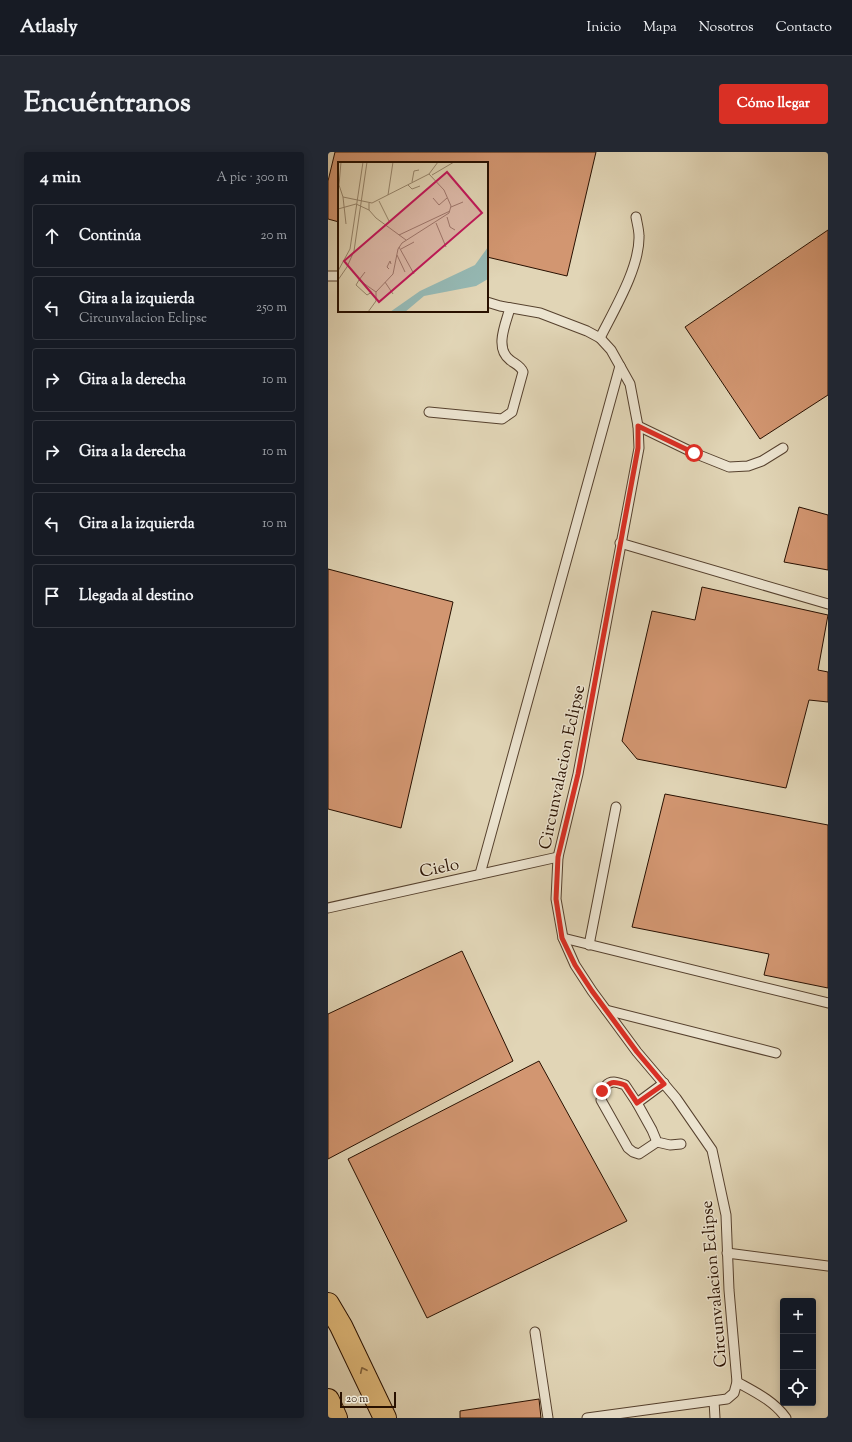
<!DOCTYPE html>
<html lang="es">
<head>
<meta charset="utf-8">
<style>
	:root { --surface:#171b24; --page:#242831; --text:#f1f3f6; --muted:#9ea1a6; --line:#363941; --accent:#d93025 }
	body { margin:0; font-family:"Sorts Mill Goudy",serif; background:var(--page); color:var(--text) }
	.controls { position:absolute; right:12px; bottom:12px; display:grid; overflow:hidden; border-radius:4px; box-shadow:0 2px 10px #0003 }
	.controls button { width:36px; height:36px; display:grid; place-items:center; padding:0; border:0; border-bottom:1px solid var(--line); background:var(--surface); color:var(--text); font:20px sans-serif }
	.scale { position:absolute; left:12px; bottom:10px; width:56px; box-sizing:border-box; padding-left:4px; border:2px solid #281000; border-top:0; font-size:11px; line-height:14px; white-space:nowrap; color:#281000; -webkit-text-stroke:3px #ece4d0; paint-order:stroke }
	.stop { position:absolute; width:12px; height:12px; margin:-9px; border:3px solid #d93025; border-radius:50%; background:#fff }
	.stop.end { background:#d93025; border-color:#fff; box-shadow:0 1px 4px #0008 }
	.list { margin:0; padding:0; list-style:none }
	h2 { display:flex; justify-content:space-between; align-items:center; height:52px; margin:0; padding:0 16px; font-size:17px }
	h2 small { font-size:13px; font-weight:400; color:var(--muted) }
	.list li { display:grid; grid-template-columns:26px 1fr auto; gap:12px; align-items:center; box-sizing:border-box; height:64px; margin:0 8px 8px; padding:0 8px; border:1px solid var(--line); border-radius:4px }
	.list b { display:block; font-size:15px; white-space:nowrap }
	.list p { margin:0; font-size:13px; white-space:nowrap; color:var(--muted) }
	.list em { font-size:13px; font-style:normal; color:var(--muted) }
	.icon { flex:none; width:22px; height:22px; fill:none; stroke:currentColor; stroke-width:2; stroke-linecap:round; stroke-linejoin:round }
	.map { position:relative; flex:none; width:500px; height:1266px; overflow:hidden; border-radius:4px }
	header { display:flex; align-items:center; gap:24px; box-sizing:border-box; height:56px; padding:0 20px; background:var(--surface); border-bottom:1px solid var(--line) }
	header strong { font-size:19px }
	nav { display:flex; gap:22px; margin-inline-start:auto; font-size:14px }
	.intro { display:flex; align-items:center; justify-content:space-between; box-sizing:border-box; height:96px; padding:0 24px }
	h1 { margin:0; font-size:28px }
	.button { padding:10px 18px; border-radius:4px; background:var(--accent); color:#fff; font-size:14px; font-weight:700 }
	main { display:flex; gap:24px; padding:0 24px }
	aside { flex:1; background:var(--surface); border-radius:4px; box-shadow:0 2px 10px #0003 }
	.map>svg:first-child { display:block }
	.building { fill:#d29671; stroke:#281000 }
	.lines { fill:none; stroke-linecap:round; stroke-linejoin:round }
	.service-casing { stroke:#56412e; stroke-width:11 }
	.trunk-casing { stroke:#281000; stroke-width:24 }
	.service { stroke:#ece4d0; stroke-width:9 }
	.trunk { stroke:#e0ba7b; stroke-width:22 }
	.oneway { stroke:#84653e }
	.route { stroke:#d93025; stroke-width:5 }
	.labels { text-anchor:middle; stroke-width:3; stroke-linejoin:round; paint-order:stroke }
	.street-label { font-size:17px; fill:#281000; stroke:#ece4d0 }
	.inset-road { fill:none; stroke:#97866d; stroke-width:1 }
	.view { fill:#c2185b; fill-opacity:0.15; stroke:#c2185b; stroke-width:2 }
	.inset-edge { fill:none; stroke:#281000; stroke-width:2 }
</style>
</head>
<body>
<header>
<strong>Atlasly</strong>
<nav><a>Inicio</a><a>Mapa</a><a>Nosotros</a><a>Contacto</a></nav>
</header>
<div class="intro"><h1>Encuéntranos</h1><a class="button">Cómo llegar</a></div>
<main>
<aside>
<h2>4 min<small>A pie · 300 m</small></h2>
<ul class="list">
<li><svg class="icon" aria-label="ahead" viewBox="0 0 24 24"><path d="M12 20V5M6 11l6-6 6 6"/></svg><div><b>Continúa</b></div><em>20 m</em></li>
<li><svg class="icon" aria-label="left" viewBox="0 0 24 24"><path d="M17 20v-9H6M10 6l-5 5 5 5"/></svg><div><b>Gira a la izquierda</b><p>Circunvalacion Eclipse</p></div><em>250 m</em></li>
<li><svg class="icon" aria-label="right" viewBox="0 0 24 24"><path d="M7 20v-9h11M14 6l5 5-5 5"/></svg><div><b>Gira a la derecha</b></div><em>10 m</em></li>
<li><svg class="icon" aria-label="right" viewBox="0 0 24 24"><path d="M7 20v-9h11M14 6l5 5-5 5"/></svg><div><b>Gira a la derecha</b></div><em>10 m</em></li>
<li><svg class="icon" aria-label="left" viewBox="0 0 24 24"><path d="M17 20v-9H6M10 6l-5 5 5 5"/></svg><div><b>Gira a la izquierda</b></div><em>10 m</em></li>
<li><svg class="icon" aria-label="arrive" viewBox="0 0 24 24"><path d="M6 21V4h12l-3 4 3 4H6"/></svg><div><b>Llegada al destino</b></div></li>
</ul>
</aside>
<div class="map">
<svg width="500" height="1266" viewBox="0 0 500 1266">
	<rect width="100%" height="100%" fill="#e1d5b6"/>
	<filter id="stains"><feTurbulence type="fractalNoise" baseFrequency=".005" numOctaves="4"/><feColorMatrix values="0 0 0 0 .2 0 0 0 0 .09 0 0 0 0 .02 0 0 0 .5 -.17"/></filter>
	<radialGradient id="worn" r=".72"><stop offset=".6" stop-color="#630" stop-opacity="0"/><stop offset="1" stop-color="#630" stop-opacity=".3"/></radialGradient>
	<g class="building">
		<polygon points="7,0 268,0 239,124 159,105 159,11 11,11 11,70 0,67 0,29"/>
		<polygon points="500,78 500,243 432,287 357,175"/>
		<polygon points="471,355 500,363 500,418 456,410"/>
		<polygon points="0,417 125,450 73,676 0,657"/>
		<polygon points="374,435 500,463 490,518 500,520 500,550 481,548 458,636 309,607 294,589 324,459 367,468"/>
		<polygon points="337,642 500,673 500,836 436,823 441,802 304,775"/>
		<polygon points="134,799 185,909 0,1007 0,862"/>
		<polygon points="211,909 299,1069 99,1166 20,1007"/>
		<polygon points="211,1247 213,1266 132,1266 132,1259"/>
	</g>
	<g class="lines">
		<defs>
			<g id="service">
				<polyline points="0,124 11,124"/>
				<polyline points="159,150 172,154 212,161 259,179 272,186 283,198 302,232 310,274 311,296 250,622 230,705 228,747 235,786 247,813 264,839 309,900 348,946 384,998 398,1063 401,1138 409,1230 406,1241 399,1247 259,1266"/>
				<path d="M272,186C286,158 312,115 311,84C311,78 309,71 308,65"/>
				<path d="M101,260L174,267L184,260L195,220C193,214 187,212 182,208C166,196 178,171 182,156"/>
				<polyline points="310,274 366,301 401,315 420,314 434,309 455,296"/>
				<polyline points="292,391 500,452"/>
				<polyline points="152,722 292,214"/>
				<polyline points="0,756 230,705"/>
				<polyline points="235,786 500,851"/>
				<polyline points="261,793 288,655"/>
				<polyline points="278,858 448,901"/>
				<polyline points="336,931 309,951 324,978 329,990 342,993 353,992"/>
				<path d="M309,951L297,933C294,932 289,930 286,930C277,930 274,940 273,948L300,996L305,1000L311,1002L329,990"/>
				<polyline points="399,1101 500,1114"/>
				<polyline points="207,1180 220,1266"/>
				<path d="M409,1230C427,1240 446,1249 458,1266"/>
				<polyline points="386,1249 387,1266"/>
			</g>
			<g id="trunk">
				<polyline points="0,1152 13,1174 57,1266"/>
				<polyline points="0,1248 8,1266"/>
			</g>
		</defs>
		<use href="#service" class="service-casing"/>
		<use href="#trunk" class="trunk-casing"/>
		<use href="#service" class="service"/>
		<use href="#trunk" class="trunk"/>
	</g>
	<defs><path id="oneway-chevron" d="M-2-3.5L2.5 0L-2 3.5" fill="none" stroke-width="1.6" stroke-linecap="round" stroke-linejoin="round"/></defs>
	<use class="oneway" href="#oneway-chevron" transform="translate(35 1218) rotate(-115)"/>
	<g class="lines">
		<path class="route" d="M274,939C282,929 285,929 297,933L309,951L336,932L309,900L264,839L247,813L234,786L228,747L230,705L250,622L310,296V274L366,301"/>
	</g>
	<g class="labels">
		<g class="street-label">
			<text transform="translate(233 615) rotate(-78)" y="6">Circunvalacion Eclipse</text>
			<text transform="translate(111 715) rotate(-12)" y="6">Cielo</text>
			<text transform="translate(385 1132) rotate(-95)" y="6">Circunvalacion Eclipse</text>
		</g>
	</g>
	<g transform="translate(10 10)">
		<rect width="150" height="150" fill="#e1d5b6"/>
		<path d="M150,85V117L138,124L86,134L67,150H52L82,129L137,103Z" fill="#95b8b3"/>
		<path class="inset-road" d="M3,0L1,23L5,35L34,41L91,12L100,0M94,13L116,0M74,20L76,9L81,8M70,23L74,27L82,24M50,33L55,0M5,35L8,62M95,36L101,43L109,36M41,39L51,59M31,41V48L38,56L68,78M113,45L125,40M0,47L18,42L31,48M109,55L112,65L117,68M98,61L108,85M61,73L112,49M61,85L76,112M63,87L76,80M59,93L67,110M51,107L49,105L52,99L53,102M0,109L12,87L25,0M27,110L21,118L38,130M0,118L9,105L16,89L29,0M21,118L18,123L29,133L34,130M47,120L55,132M38,130L55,112L60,87L64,81L111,51L113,44L106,28L91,12M30,150L38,139V130"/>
		<path class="view" d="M109,10L144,51L41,140L6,99Z"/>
		<rect width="150" height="150" class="inset-edge"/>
	</g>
	<rect width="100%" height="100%" filter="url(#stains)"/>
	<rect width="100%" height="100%" fill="url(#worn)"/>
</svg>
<div class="controls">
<button>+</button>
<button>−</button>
<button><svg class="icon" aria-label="locate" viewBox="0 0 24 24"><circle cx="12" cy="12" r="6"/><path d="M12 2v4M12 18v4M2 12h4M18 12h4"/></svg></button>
</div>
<div class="scale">20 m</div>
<div class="stop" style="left:366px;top:301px"></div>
<div class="stop end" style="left:274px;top:939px"></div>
</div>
</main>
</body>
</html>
